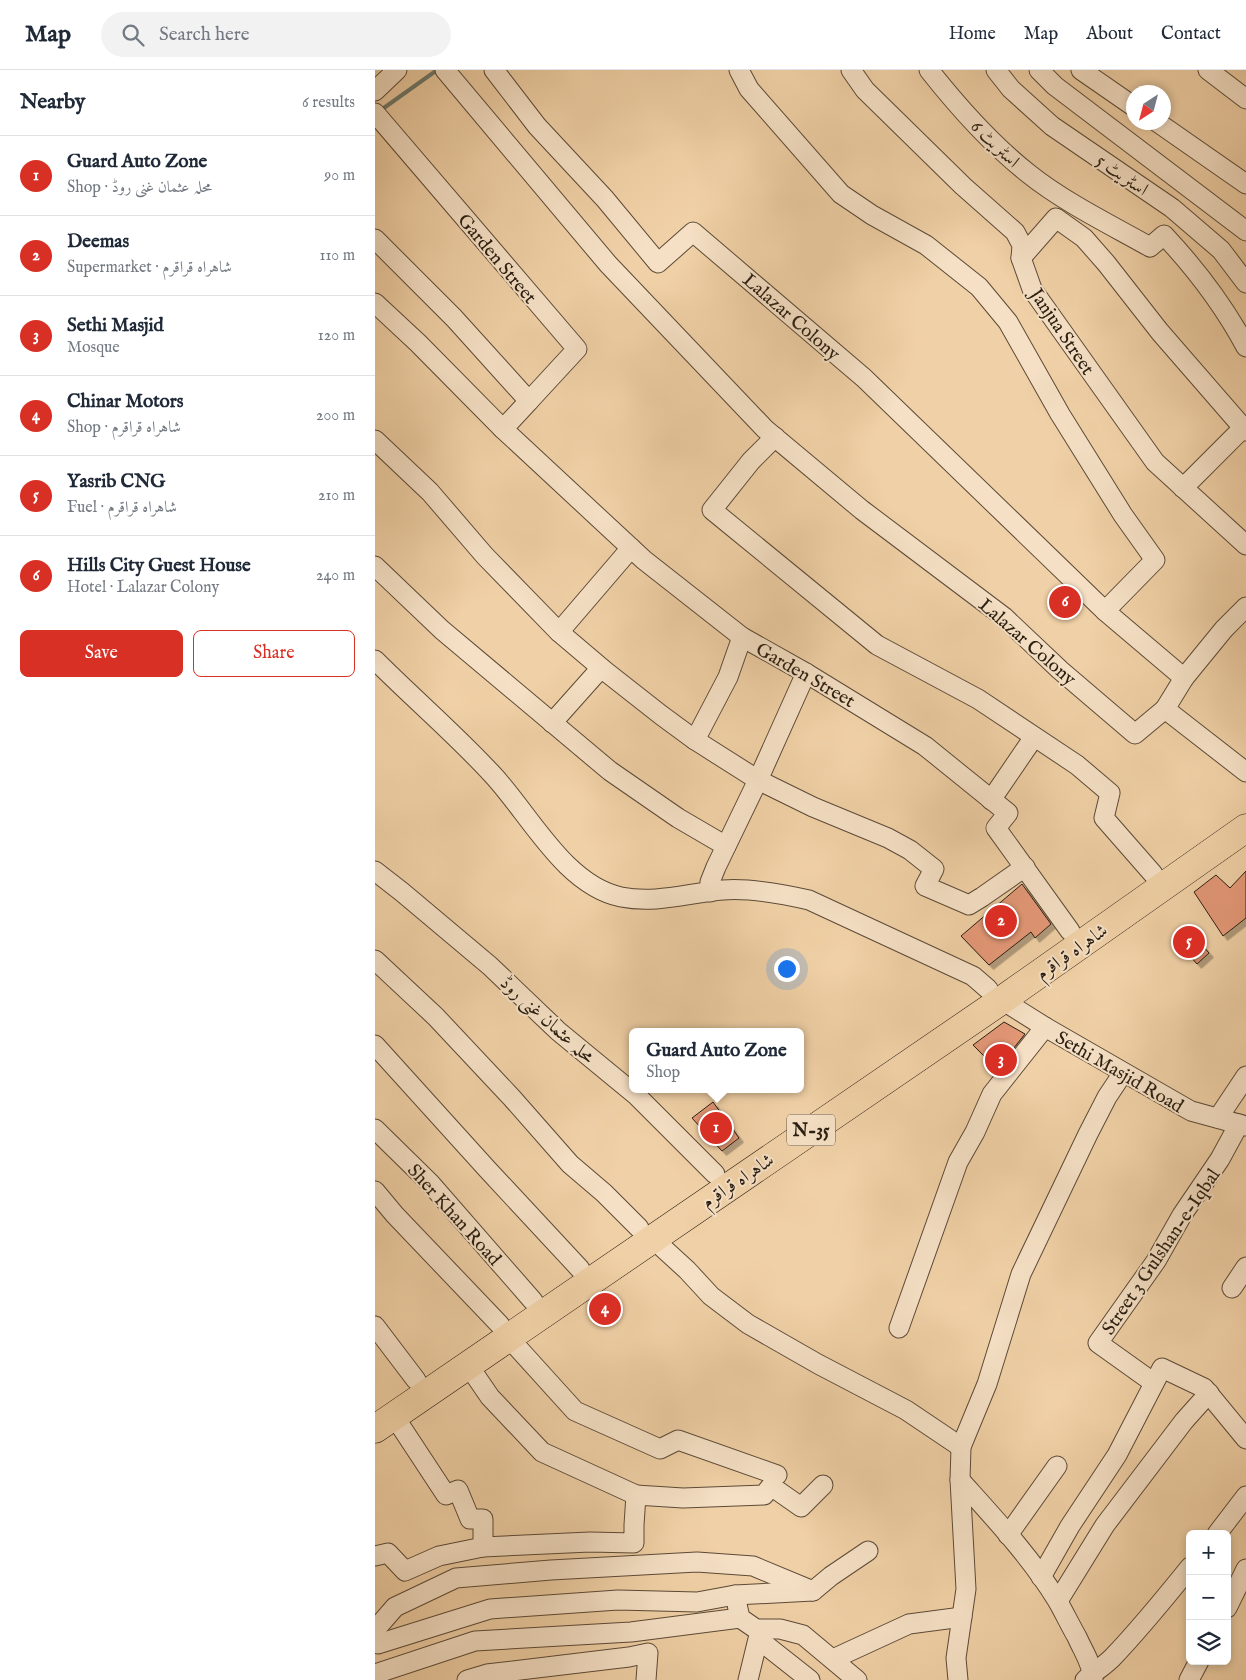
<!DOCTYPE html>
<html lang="en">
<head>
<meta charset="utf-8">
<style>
	:root { --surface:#fff; --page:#f2f2f3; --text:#1f2937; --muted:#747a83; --line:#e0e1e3; --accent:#d93025 }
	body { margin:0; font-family:"IM FELL English",Amiri,serif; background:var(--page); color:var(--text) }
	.controls { position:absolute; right:15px; bottom:15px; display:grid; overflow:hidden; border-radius:8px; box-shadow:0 2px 8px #0003 }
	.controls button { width:45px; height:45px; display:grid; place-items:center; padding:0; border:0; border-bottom:1px solid var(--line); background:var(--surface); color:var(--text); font:25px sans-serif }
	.compass { position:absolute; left:751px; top:15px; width:45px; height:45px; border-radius:50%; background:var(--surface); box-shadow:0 2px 8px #0003; rotate:216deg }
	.you { position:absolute; left:411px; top:898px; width:18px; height:18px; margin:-12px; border:4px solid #fff; border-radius:50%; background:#1a73e8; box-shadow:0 0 0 8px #1a73e833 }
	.badge { display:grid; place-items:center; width:32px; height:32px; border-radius:50%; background:var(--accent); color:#fff; font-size:16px; font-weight:700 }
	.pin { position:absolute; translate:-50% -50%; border:2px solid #fff; box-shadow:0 1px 5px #0006 }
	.popup { position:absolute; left:254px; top:958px; width:175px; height:65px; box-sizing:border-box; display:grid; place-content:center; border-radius:8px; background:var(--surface); filter:drop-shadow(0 1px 4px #0005); font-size:16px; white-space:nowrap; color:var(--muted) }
	.popup b { font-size:19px; color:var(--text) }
	.popup::after { content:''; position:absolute; left:50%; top:100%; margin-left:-10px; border:10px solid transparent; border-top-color:var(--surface) }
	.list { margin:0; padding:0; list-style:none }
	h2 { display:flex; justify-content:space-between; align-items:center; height:65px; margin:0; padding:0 20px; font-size:21px }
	h2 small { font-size:16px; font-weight:400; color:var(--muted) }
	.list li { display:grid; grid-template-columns:32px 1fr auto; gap:15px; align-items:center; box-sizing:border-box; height:80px; padding:0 20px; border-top:1px solid var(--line) }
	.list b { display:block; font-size:19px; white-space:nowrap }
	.list p { margin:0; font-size:16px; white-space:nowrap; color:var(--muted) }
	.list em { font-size:16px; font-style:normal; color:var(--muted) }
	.actions { display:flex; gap:10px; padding:15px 20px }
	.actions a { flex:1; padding:11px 0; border:1px solid var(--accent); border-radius:8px; text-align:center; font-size:18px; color:var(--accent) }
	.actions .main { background:var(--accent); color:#fff }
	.icon { flex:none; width:28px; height:28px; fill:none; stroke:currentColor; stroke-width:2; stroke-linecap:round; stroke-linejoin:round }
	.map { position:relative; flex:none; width:871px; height:1610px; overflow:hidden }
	header { display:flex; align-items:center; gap:30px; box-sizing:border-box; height:70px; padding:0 25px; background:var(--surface); border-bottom:1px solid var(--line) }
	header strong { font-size:24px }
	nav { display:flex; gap:28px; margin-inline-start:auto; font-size:18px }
	.search { width:350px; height:45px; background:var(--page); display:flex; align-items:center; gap:12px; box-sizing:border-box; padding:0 18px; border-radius:28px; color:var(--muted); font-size:19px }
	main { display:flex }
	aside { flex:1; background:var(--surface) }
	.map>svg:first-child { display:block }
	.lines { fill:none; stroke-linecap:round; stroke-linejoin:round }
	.stream { stroke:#6d796d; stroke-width:4 }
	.building { fill:#e49877; stroke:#2a1e12; filter:url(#shadow) }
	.minor-casing { stroke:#5c4a37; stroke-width:21 }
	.highway-casing { stroke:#2a1e12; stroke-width:29 }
	.minor { stroke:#f5e0c5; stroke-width:19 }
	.highway { stroke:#f0d0a6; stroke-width:28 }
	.labels { text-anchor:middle; stroke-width:4; stroke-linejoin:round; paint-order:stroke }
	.shield { fill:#f5e0c5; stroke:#675848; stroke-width:1 }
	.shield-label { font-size:18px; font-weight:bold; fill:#2a1e12 }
	.street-label { font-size:19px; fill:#2a1e12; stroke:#f5e0c5 }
</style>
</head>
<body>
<header>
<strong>Map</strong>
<div class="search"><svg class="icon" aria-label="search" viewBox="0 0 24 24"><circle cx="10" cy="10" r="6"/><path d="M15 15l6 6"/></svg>Search here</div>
<nav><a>Home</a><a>Map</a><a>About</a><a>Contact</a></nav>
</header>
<main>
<aside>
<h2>Nearby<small>6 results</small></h2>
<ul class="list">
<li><span class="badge">1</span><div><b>Guard Auto Zone</b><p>Shop · محلہ عثمان غنی روڈ</p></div><em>90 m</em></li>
<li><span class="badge">2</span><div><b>Deemas</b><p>Supermarket · شاہراہ قراقرم</p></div><em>110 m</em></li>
<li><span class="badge">3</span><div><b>Sethi Masjid</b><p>Mosque</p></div><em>120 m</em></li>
<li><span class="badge">4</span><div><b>Chinar Motors</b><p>Shop · شاہراہ قراقرم</p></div><em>200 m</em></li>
<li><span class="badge">5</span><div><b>Yasrib CNG</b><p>Fuel · شاہراہ قراقرم</p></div><em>210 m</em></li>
<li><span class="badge">6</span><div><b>Hills City Guest House</b><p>Hotel · Lalazar Colony</p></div><em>240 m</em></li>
</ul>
<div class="actions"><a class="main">Save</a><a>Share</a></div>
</aside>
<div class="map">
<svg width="871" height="1610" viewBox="0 0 871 1610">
	<defs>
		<filter id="shadow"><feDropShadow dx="4.5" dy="4.5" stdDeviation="0" flood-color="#0004"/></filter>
	</defs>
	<rect width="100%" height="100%" fill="#f0d0a6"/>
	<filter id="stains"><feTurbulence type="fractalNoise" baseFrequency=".004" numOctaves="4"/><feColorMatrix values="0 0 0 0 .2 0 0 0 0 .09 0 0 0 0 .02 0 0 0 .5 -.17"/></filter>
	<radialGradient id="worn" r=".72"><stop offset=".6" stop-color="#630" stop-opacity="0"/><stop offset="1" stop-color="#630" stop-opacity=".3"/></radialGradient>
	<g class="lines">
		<polyline class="stream" points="6,40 62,0"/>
	</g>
	<g class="building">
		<polygon points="871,801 871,848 848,866 819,822 841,805 855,818"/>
		<polygon points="647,814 676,854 660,868 656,862 614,895 586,866"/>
		<polygon points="811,857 834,883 822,894 799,868"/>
		<polygon points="629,952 650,964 622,999 598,975"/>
		<polygon points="338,1032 364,1068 347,1081 317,1048"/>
	</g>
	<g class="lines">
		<defs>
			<g id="minor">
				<polyline points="70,0 233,194 390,359 487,440 629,547 685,600 760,664 790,639"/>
				<polyline points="119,0 162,56 230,129 283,193 318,162 489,308 730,541 809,608 790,639 871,702"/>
				<polyline points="364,0 374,19 466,124 497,145 551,175 604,217 633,252 685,344 748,445 780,490 730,541"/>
				<polyline points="476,0 490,20 588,116 640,162 647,175 646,188 657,219 780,392 871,475"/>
				<path d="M554,0C584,38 616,74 654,104C689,132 736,155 775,177L789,165C821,199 849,236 871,277"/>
				<polyline points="621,0 636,19 677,56 797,138 846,180 871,213"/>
				<polyline points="664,0 680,16 871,161"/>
				<polyline points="706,0 758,36"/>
				<polyline points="833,0 871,29"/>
				<polyline points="0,21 22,0"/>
				<polyline points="0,43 202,279 154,331"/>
				<polyline points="782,52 871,114"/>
				<polyline points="0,169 79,248 154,331 128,359"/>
				<polyline points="646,188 681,148 709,168 731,193 785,262 871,361"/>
				<polyline points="0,233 43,273 128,359 269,490 367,567 431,603 550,676 633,743 621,758 695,861"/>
				<polyline points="400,367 376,391 337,440 502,575 603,629 702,695 735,723 729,748 778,804"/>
				<polyline points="0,370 55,422 110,486 184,562 230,601 286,645 320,670 383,710 438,737 513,768 535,780 559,799 550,816 594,835 607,827 650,797"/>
				<polyline points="808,418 868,358"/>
				<polyline points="0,496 67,560 235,701 303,748 351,776"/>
				<polyline points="184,562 256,478"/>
				<path d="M0,590C39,629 80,664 117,704C154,743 189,815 246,827C281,834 313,823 348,820C374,818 408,824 434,830L598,906L613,919"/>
				<polyline points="809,608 849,559 871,537"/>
				<polyline points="177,653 226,598"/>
				<polyline points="320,670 353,607 367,567"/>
				<polyline points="616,730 659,667"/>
				<polyline points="0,801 27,822 115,896 183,961 262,1026 340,1104"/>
				<polyline points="335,822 335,812 341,797 383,710 431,603"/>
				<polyline points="0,890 61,947 137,1028 195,1094 229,1123 264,1158"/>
				<polyline points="627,930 670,957 816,1041 871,1056"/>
				<polyline points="0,975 113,1100 205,1199"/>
				<polyline points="843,1048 871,1006"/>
				<polyline points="0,1059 55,1113 158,1231"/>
				<polyline points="0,1121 20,1145 125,1255"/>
				<polyline points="277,1168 312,1200 336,1226 373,1254 443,1294 531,1340 586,1377"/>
				<polyline points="857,1218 871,1197"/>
				<polyline points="0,1256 41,1310"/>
				<polyline points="524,1258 583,1092 600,1062 617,1024 670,957"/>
				<polyline points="133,1267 200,1341 285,1379 303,1370 402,1405"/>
				<polyline points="93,1295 115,1327 167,1382 261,1425"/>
				<polyline points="779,1313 723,1273 781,1191 807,1145 845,1089 864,1054"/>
				<polyline points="19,1346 71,1425 83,1420 95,1449 108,1449 108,1477"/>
				<path d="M585,1410C619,1448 655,1486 682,1530C689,1542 695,1555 702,1567C708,1581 718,1595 718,1610"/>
				<polyline points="842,1464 871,1426"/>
				<polyline points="633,1465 682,1396"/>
				<polyline points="0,1486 13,1483 30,1501 64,1486 108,1477 215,1472 259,1473 259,1455 261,1425 308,1428 389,1425 396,1416 426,1437 448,1415"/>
				<polyline points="666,1507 695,1456 742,1385 787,1298 829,1318 871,1369"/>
				<polyline points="360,1525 438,1521 456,1506 493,1481"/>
				<polyline points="683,1531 730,1455 809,1351 834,1323"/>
				<polyline points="852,1538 871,1499"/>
				<polyline points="0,1560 20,1537 81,1508 176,1500 322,1492 378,1496 438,1521"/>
				<polyline points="0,1572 3,1574 115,1539 243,1530 322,1532 360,1525 365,1548 381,1559 405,1559 428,1565 482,1610"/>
				<polyline points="458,1589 534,1554 587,1547"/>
				<polyline points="0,1604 100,1571 256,1562 365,1548"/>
				<polyline points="92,1610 112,1604 254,1587 273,1583 271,1610"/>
				<polyline points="373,1610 383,1569 435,1610"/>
				<polyline points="583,1610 581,1588 591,1519 585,1410 586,1377 612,1314 646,1204 713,1064 732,1027 748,1003"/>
				<path d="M710,1610C719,1602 729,1596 737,1588C765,1559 790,1528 815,1497"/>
				<polyline points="814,1610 824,1591"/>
			</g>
			<polyline id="highway" points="0,1359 627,930 871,758"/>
		</defs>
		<use href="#minor" class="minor-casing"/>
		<use href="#highway" class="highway-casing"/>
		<use href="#minor" class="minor"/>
		<use href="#highway" class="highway"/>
	</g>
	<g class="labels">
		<rect class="shield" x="412" y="1044.5" width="48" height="31" rx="4"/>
		<g class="shield-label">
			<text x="436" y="1066">N-35</text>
		</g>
		<g class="street-label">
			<text transform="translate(621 73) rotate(44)" y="7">اسٹریٹ 6</text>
			<text transform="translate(748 104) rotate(35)" y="7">اسٹریٹ 5</text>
			<text transform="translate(123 188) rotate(50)" y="7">Garden Street</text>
			<text transform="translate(417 246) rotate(41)" y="7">Lalazar Colony</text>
			<text transform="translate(688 261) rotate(56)" y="7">Janjua Street</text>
			<text transform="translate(653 571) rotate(41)" y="7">Lalazar Colony</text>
			<text transform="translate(431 604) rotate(30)" y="7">Garden Street</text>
			<text transform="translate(696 881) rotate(-35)" y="7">شاہراہ قراقرم</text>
			<text transform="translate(173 949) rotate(42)" y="7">محلہ عثمان غنی روڈ</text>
			<text transform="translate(745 1001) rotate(30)" y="7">Sethi Masjid Road</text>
			<text transform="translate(362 1110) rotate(-34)" y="7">شاہراہ قراقرم</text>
			<text transform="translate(80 1144) rotate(48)" y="7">Sher Khan Road</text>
			<text transform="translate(785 1181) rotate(-56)" y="7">Street 3 Gulshan-e-Iqbal</text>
		</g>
	</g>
	<rect width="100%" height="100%" filter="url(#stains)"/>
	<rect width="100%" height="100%" fill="url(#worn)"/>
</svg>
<div class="controls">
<button>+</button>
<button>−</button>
<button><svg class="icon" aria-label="layers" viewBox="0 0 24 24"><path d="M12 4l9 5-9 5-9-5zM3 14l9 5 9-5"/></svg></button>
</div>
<svg class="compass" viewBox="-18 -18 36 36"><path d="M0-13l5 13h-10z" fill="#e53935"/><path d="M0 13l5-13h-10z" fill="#747a83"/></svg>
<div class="you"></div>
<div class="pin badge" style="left:341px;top:1058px">1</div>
<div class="popup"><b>Guard Auto Zone</b>Shop</div>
<div class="pin badge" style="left:626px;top:851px">2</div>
<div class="pin badge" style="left:626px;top:990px">3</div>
<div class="pin badge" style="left:230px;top:1239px">4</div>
<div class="pin badge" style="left:814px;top:872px">5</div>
<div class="pin badge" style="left:690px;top:532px">6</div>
</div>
</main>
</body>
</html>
